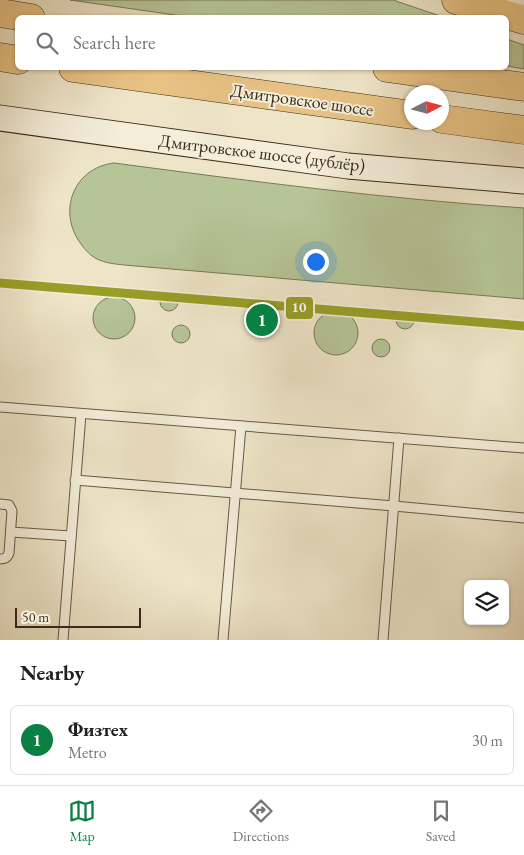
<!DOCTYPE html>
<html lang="en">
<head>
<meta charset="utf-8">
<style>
	:root { --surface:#fff; --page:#f2f2f2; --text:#202124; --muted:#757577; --line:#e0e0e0; --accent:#0b8043 }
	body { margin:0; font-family:"EB Garamond",serif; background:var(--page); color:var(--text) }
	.controls { position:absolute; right:15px; bottom:15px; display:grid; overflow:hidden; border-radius:8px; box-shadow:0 1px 4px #0004 }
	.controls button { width:45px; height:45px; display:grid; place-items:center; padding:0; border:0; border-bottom:1px solid var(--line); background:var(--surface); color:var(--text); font:25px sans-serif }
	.compass { position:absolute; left:404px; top:85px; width:45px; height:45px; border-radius:50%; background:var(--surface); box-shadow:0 1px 4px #0004; rotate:84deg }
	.scale { position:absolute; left:15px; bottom:12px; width:126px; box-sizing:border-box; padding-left:5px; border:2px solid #3c2b19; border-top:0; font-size:14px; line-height:18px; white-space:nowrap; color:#3c2b19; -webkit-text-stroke:4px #f4eedb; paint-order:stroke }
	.you { position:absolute; left:315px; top:261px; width:18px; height:18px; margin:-12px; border:4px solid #fff; border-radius:50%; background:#1a73e8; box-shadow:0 0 0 8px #1a73e833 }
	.badge { display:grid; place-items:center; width:32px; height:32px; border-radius:50%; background:var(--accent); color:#fff; font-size:16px; font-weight:700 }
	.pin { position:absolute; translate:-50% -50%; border:2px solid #fff; box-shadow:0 1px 5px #0006 }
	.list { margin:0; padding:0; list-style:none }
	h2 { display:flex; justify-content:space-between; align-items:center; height:65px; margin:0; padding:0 20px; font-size:21px }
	h2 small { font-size:16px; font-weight:400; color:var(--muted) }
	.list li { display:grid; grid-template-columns:32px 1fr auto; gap:15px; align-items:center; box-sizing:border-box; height:70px; margin:0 10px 10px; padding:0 10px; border:1px solid var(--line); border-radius:8px }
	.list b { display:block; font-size:19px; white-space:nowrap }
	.list p { margin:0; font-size:16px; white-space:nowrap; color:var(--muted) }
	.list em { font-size:16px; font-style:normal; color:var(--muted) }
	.icon { flex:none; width:28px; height:28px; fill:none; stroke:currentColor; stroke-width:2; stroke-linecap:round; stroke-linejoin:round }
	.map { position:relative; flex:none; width:524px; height:640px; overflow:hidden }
	.search { position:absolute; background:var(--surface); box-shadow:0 1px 4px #0004; left:15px; right:15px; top:15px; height:55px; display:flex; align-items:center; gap:12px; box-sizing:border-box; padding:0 18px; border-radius:8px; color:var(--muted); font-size:19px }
	.sheet { height:145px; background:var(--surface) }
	nav { display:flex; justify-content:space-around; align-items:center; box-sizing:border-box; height:70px; border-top:1px solid var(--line); background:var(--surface); font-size:14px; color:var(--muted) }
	nav a { display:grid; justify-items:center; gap:2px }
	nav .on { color:var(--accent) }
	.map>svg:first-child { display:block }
	.green { fill:#b6c598; stroke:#797858 }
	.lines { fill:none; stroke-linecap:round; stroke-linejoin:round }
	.lane-casing { stroke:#685a45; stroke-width:11 }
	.street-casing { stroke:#685a45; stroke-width:19 }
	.secondary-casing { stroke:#3c2b19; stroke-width:27 }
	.highway-casing { stroke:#3c2b19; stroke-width:29 }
	.lane { stroke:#f4eedb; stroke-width:9 }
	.street { stroke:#f4eedb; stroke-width:18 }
	.secondary { stroke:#f4eedb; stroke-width:25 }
	.highway { stroke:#e7c284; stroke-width:28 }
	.metro-1-casing { stroke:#f4eedb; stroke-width:12 }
	.metro-1 { stroke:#979f26; stroke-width:9 }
	.labels { text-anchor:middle; stroke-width:4; stroke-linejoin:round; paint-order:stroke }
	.street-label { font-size:18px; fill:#3c2b19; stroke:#f4eedb }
	.line-badge { stroke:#f4eedb; stroke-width:2 }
	.badge-label { font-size:14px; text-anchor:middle; font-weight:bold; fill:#fff }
</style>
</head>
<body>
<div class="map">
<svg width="524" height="640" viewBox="0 0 524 640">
	<rect width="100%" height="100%" fill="#eee5c8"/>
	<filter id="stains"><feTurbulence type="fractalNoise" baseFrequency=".004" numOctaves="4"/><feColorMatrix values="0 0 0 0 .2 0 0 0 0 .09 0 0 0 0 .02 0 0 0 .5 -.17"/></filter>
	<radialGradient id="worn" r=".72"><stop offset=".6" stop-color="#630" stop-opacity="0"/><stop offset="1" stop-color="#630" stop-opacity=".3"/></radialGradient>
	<g class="green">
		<polygon points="70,0 393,0 443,17 189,17"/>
		<polygon points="507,39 524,45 524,69 507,66"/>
		<path d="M114,163C250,181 386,199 524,208V299L124,265C115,264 105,263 97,259C91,256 85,250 81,244C57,212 73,168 114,163Z"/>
		<circle cx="169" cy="302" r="9"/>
		<circle cx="114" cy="318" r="21"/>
		<circle cx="405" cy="320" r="9"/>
		<circle cx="336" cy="333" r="22"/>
		<circle cx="181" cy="334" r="9"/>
		<circle cx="381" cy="348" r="9"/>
	</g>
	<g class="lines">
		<defs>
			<g id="lane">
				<polyline points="0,407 524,448"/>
				<polyline points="75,480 394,506 524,518"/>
				<path d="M0,504L9,505L12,511L9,553C7,558 5,559 0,559"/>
				<polyline points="11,532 71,536"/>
				<polyline points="63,640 81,414"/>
				<polyline points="223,640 241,426"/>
				<polyline points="383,640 399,438"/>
			</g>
			<polyline id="street" points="511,0 524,4"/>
			<polyline id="secondary" points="0,118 348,166 524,181"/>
			<g id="highway">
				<polyline points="456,0 524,20"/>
				<polyline points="0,13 31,18"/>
				<polyline points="0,57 18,60"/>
				<polyline points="73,68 412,115"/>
				<polyline points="387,68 524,87"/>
				<polyline points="442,119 524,130"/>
			</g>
		</defs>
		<use href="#lane" class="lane-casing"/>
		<use href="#street" class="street-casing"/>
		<use href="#secondary" class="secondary-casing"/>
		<use href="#highway" class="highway-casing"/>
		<use href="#lane" class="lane"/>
		<use href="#street" class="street"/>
		<use href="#secondary" class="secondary"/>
		<use href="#highway" class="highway"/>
		<defs>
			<polyline id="metro-1" points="0,283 524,326"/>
		</defs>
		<use href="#metro-1" class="metro-1-casing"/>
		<use href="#metro-1" class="metro-1"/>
	</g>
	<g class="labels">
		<g class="street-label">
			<text transform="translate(302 100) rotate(8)" y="6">Дмитровское шоссе</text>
			<text transform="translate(262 153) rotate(7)" y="6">Дмитровское шоссе (дублёр)</text>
		</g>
	</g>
	<rect class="line-badge" x="285" y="296" width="29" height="24" rx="5" fill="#979f26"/>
	<g class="badge-label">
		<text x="299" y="312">10</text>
	</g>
	<rect width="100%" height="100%" filter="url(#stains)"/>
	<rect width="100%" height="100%" fill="url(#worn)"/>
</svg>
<div class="controls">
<button><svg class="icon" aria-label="layers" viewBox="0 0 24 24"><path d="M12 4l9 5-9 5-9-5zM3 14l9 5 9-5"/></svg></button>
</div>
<svg class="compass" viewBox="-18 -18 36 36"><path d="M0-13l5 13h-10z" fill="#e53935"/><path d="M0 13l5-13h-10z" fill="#757577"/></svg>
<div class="scale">50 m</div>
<div class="you"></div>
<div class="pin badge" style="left:262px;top:320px">1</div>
<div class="search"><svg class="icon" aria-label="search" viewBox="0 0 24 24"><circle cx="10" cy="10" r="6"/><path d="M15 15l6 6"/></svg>Search here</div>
</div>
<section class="sheet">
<h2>Nearby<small></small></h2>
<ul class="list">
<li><span class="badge">1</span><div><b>Физтех</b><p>Metro</p></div><em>30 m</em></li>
</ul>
</section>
<nav>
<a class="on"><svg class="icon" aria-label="map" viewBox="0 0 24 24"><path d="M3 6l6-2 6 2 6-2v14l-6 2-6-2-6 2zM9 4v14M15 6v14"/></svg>Map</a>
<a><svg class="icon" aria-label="directions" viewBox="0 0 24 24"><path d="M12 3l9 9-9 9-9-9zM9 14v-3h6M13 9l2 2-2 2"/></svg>Directions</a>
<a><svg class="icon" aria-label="saved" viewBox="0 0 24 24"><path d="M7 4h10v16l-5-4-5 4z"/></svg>Saved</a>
</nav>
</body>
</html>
